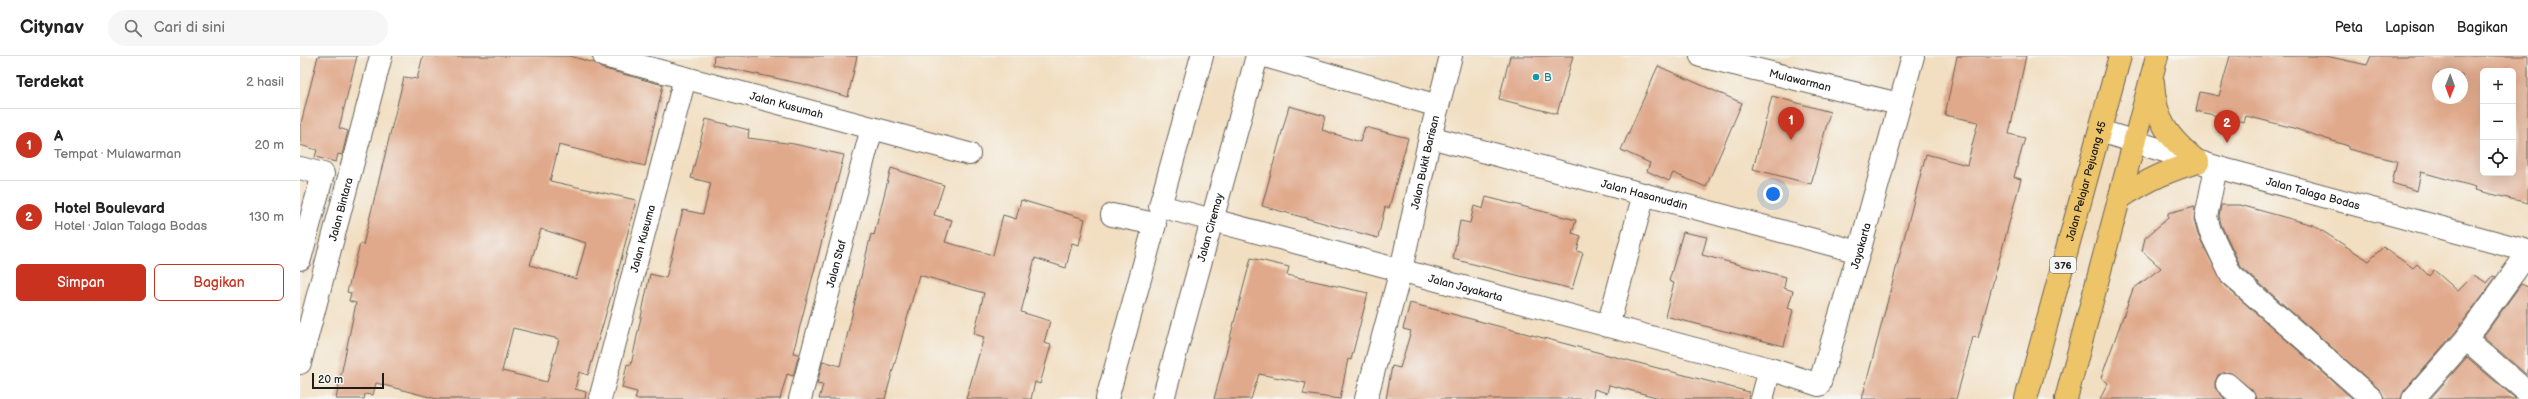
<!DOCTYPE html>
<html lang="id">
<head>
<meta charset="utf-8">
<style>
	:root { --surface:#fff; --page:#f6f6f6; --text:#222; --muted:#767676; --line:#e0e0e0; --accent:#c8321e }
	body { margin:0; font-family:"Balsamiq Sans",sans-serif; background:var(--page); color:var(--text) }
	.controls { position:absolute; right:12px; top:12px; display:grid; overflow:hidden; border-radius:6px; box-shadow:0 4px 16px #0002 }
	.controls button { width:36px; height:36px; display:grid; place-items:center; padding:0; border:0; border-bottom:1px solid var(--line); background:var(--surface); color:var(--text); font:20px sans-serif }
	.compass { position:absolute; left:2132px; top:12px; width:36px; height:36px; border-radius:50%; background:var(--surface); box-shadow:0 4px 16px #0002; rotate:181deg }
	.scale { position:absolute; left:12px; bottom:10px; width:72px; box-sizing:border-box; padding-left:4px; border:2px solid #1c1c1c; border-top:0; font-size:11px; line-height:14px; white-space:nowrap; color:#1c1c1c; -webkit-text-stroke:3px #f6f6f2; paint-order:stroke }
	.you { position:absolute; left:1473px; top:138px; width:14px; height:14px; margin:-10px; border:3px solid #fff; border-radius:50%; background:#1a73e8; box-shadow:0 0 0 6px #1a73e833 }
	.badge { display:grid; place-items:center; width:26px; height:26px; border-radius:50%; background:var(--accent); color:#fff; font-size:13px; font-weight:700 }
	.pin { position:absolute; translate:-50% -33px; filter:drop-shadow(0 1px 2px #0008) }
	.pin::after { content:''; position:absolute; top:21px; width:14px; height:12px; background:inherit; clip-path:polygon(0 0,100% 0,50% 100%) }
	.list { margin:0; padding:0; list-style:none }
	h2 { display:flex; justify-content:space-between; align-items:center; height:52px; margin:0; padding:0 16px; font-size:17px }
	h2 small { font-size:13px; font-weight:400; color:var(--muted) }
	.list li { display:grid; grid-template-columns:26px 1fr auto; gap:12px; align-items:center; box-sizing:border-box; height:72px; padding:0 16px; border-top:1px solid var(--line) }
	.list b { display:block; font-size:15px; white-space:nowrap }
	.list p { margin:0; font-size:13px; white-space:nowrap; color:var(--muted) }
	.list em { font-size:13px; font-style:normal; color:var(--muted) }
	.actions { display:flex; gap:8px; padding:12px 16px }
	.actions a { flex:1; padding:9px 0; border:1px solid var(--accent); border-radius:6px; text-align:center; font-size:14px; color:var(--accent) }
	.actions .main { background:var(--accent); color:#fff }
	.icon { flex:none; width:22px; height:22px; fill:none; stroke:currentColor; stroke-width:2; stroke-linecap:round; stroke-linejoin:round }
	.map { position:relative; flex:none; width:2228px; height:343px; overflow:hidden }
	header { display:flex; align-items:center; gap:24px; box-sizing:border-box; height:56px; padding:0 20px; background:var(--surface); border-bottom:1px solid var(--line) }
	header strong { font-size:19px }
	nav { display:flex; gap:22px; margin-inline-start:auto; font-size:14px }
	.search { width:280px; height:36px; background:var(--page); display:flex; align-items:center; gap:10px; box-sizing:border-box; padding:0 14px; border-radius:22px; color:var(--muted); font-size:15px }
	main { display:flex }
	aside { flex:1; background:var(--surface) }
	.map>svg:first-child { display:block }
	.building { fill:#e0a98b; fill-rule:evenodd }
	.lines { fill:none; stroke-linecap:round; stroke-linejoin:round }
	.minor-casing { stroke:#676056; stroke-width:24 }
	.major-casing { stroke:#676056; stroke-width:24 }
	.minor { stroke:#fff; stroke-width:22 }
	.major { stroke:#eec469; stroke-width:22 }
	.culture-dot { fill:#0f9aa8; stroke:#f6f6f2; stroke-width:1.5 }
	.labels { text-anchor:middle; stroke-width:3.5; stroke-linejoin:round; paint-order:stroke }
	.shield { fill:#f6f6f2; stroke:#5d5d5c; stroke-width:1 }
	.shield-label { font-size:10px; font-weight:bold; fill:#1c1c1c }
	.culture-label { font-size:11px; fill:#0d838f; stroke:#f6f6f2; text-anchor:start }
	.street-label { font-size:11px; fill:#1c1c1c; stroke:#f6f6f2 }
</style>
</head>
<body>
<header>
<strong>Citynav</strong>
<div class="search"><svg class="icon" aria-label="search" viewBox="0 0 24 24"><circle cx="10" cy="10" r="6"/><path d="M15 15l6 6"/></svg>Cari di sini</div>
<nav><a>Peta</a><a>Lapisan</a><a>Bagikan</a></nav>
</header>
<main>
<aside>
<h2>Terdekat<small>2 hasil</small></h2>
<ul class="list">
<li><span class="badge">1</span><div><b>A</b><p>Tempat · Mulawarman</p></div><em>20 m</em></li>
<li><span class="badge">2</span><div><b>Hotel Boulevard</b><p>Hotel · Jalan Talaga Bodas</p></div><em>130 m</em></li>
</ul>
<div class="actions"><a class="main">Simpan</a><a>Bagikan</a></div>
</aside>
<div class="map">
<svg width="2228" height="343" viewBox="0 0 2228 343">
	<rect width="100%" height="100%" fill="#f6f6f2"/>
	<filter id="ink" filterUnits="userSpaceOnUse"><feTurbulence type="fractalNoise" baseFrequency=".025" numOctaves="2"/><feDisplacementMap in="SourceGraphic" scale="8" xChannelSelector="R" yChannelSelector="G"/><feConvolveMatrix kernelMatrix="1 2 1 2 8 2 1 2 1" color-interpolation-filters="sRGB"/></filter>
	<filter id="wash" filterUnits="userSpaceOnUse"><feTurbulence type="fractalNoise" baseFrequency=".012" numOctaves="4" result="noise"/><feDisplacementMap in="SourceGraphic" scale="16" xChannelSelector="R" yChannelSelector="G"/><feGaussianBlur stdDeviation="0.9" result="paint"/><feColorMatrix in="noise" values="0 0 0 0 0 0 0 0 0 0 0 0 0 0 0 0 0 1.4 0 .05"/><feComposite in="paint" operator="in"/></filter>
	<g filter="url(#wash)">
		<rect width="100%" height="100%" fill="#f2dfc2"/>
		<g id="blocks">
			<g class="building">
				<polygon points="18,0 57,0 39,72 48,75 42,99 38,98 36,106 15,101 17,94 0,89 0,71"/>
				<path d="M123,0H270L294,7L301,12L363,29L345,110L259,89L250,125L336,144L317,220L288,319L279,316L275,333L286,336L285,343H137L76,327L73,339L65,338L64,343H36L56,247L49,245L51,237L47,236L60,188L63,189L104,21L117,23ZM241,173L286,187L276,223L230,209ZM213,272L259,283L247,326L202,315Z"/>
				<polygon points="414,0 557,0 548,41 503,28 413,9"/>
				<polygon points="1210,0 1273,0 1257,58 1199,43"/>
				<polygon points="1657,0 1726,0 1709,78 1725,82 1714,121 1721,123 1678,282 1673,281 1656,343 1562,343 1626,98 1667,109 1678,66 1645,59"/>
				<path d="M1930,0H2026L2067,9L2071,0H2228V147L2175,134L2176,131L2121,116L2117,135L2092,127L2097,105L2048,93V90L1990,71L1946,60L1944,66L1896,55L1900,36L1919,40ZM2183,15H2213V117H2183ZM2138,18H2162V42H2138Z"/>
				<polygon points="1358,10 1442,47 1406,131 1373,117 1369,125 1347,115 1350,107 1321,94"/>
				<polygon points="1472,40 1530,56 1511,128 1453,113"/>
				<polygon points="989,50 1025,60 1022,74 1060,86 1065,71 1108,82 1089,152 1085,151 1078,182 962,150"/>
				<polygon points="406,63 449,74 448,82 494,88 544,99 493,297 499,298 493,320 487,318 480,343 335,343 337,336 322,332 327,308 331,309 350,218 366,222 383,154 403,158 411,127 391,122"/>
				<polygon points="591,112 644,129 634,159 652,164 645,186 693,199 703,159 716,163 721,144 785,163 779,189 772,187 766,212 735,202 721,256 750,265 744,287 751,289 740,328 735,326 731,343 666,343 684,281 674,278 684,237 619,219 585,343 519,343 523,329 517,328 523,305 540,310 571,178 574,179"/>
				<polygon points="1186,141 1276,164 1272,177 1281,180 1277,195 1283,197 1272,233 1153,203 1160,165 1170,167 1174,150 1183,153"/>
				<polygon points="1921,149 1940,149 2013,169 2069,205 2083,191 2113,212 2117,208 2129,220 2134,214 2158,235 2174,219 2187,227 2193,220 2196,221 2156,275 2104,335 2101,343 2084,343 2080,334 1941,211 1922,171 1919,160"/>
				<polygon points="1895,150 1894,164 1898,179 1923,228 2053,343 1956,343 1952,334 1929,316 1918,319 1915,326 1915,332 1925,343 1800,343 1808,327 1801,322 1833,233 1861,212 1842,195 1845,182 1868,162 1868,157"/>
				<polygon points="1383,176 1407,181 1402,199 1486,221 1484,232 1493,235 1488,252 1493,254 1484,290 1365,260 1374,227 1369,225"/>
				<polygon points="951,202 989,211 987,219 1068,237 1051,304 1048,303 1040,343 1003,338 1006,327 959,318 951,343 914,343"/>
				<polygon points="2221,228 2228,231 2228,320 2183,281"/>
				<polygon points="1110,247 1449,336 1448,343 1364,343 1309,329 1307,337 1294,333 1293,343 1086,343 1092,310 1100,312 1111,275 1103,273"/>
				<polygon points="2167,301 2216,343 2130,343"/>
			</g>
		</g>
	</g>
	<g filter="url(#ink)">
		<use href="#blocks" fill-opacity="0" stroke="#676056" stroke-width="1"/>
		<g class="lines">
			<defs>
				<g id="minor">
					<path id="s1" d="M304,0L669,98"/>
					<path id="s2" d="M902,0L860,150L1470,313L1519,329L1559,196L1613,0"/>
					<polyline points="965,0 1138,50"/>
					<path id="s3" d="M1401,0L1599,48"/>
					<path id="s4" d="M1800,75L1916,111L2228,195"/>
					<path id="s5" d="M1130,81L1559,196"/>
					<polyline points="1916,111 1906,161 1910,175 1931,219 2072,343"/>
					<polyline points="0,112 23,118 0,203"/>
					<polyline points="1308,270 1344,138"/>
					<polyline points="2166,283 2228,337"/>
					<path id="s6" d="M0,307L81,0"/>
					<polyline points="1927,328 1944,343"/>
					<path id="s7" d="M300,343L385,22"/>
					<path id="s8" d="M500,343L572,72"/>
					<polyline points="807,343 855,168 812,159"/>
					<path id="s9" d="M863,343L957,0"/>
					<path id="s10" d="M1066,343L1101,214L1130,81L1151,0"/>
					<polyline points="1462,343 1470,313"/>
					<polyline points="2113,343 2166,283 2228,197"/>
				</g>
				<g id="major">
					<path d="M1853,26C1855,66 1869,82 1898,106"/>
					<path d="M1820,142C1844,126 1870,113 1898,106"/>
					<path id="s11" d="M1726,343L1820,0"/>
					<polyline points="1766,343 1857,0"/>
				</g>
			</defs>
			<use href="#minor" class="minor-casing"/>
			<use href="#major" class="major-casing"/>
			<use href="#minor" class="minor"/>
			<use href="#major" class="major"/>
		</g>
	</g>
	<circle class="culture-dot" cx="1236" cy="21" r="4"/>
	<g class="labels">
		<rect class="shield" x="1750" y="201" width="26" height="16" rx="3"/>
		<g class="shield-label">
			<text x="1763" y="213">376</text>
		</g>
		<g class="culture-label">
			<text x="1244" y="25">B</text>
		</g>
		<g class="street-label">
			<text dy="4" stroke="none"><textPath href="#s3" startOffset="102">Mulawarman</textPath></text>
			<text dy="4" stroke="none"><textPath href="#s1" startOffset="189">Jalan Kusumah</textPath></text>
			<text dy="4" stroke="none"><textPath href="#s10" startOffset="244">Jalan Bukit Barisan</textPath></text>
			<text dy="4" stroke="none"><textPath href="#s11" startOffset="226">Jalan Pelajar Pejuang 45</textPath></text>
			<text dy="4" stroke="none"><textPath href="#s4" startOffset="222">Jalan Talaga Bodas</textPath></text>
			<text dy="4" stroke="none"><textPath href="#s5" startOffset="222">Jalan Hasanuddin</textPath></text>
			<text dy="4" stroke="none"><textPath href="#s6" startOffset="159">Jalan Bintara</textPath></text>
			<text dy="4" stroke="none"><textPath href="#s9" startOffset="178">Jalan Ciremay</textPath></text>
			<text dy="4" stroke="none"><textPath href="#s7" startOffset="166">Jalan Kusuma</textPath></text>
			<text dy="4" stroke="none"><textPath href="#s2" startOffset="984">Jayakarta</textPath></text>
			<text dy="4" stroke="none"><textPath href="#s8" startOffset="140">Jalan Staf</textPath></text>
			<text dy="4" stroke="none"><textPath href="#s2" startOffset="472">Jalan Jayakarta</textPath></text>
		</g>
	</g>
</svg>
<div class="controls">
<button>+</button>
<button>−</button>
<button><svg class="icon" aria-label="locate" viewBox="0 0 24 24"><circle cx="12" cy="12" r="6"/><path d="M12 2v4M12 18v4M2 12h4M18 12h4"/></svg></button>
</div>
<svg class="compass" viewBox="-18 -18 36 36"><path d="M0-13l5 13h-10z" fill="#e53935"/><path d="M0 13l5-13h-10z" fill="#767676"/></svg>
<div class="scale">20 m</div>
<div class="you"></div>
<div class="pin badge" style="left:1491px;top:84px">1</div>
<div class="pin badge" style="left:1927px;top:87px">2</div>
</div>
</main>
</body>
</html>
